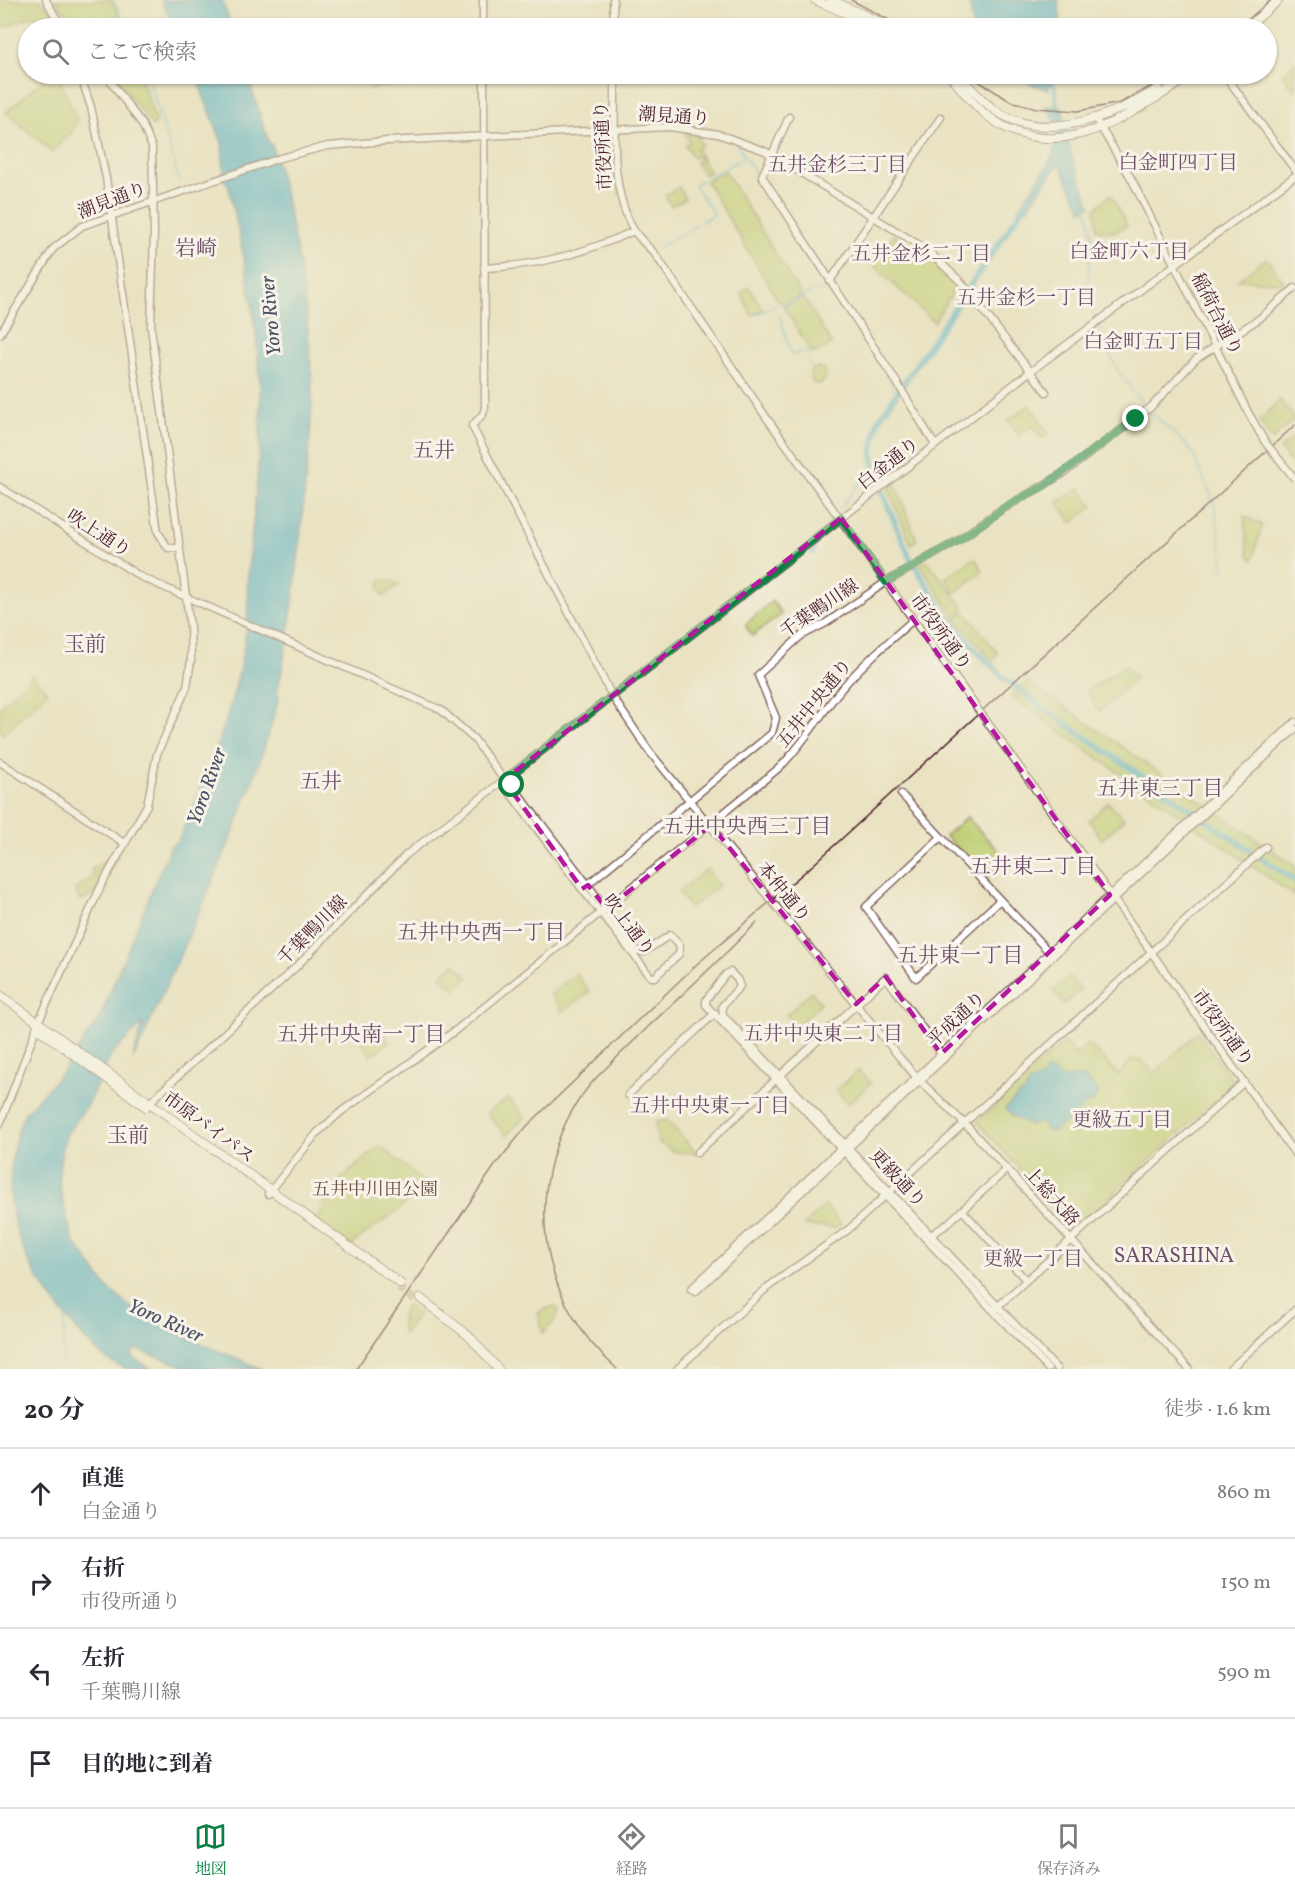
<!DOCTYPE html>
<html lang="ja">
<head>
<meta charset="utf-8">
<style>
	:root { --surface:#fff; --page:#f7f7f7; --text:#2b2b33; --muted:#7c7c81; --line:#e1e1e2; --accent:#0b8043 }
	body { margin:0; font-family:Vollkorn,"Noto Serif JP",serif; background:var(--page); color:var(--text) }
	.stop { position:absolute; width:18px; height:18px; margin:-14px; border:4px solid #0b8043; border-radius:50%; background:#fff }
	.stop.end { background:#0b8043; border-color:#fff; box-shadow:0 2px 6px #0008 }
	.list { margin:0; padding:0; list-style:none }
	h2 { display:flex; justify-content:space-between; align-items:center; height:78px; margin:0; padding:0 24px; font-size:26px }
	h2 small { font-size:20px; font-weight:400; color:var(--muted) }
	.list li { display:grid; grid-template-columns:39px 1fr auto; gap:18px; align-items:center; box-sizing:border-box; height:90px; padding:0 24px; border-top:2px solid var(--line) }
	.list b { display:block; font-size:22px; white-space:nowrap }
	.list p { margin:0; font-size:20px; white-space:nowrap; color:var(--muted) }
	.list em { font-size:20px; font-style:normal; color:var(--muted) }
	.icon { flex:none; width:33px; height:33px; fill:none; stroke:currentColor; stroke-width:2; stroke-linecap:round; stroke-linejoin:round }
	.map { position:relative; flex:none; width:1295px; height:1369px; overflow:hidden }
	.search { position:absolute; background:var(--surface); box-shadow:0 2px 4px #0004; left:18px; right:18px; top:18px; height:66px; display:flex; align-items:center; gap:15px; box-sizing:border-box; padding:0 21px; border-radius:33px; color:var(--muted); font-size:22px }
	.sheet { height:438px; background:var(--surface) }
	nav { display:flex; justify-content:space-around; align-items:center; box-sizing:border-box; height:84px; border-top:2px solid var(--line); background:var(--surface); font-size:16px; color:var(--muted) }
	nav a { display:grid; justify-items:center; gap:3px }
	nav .on { color:var(--accent) }
	.map>svg:first-child { display:block }
	.green { fill:#bccc6e; stroke:#83764c; stroke-width:1.5 }
	.water { fill:#4eaecd; stroke:#4c667c; stroke-width:1.5 }
	.lines { fill:none; stroke-linecap:round; stroke-linejoin:round }
	.stream { stroke:#4eaecd; stroke-width:1.5 }
	.canal { stroke:#4eaecd; stroke-width:4 }
	.river { stroke:#4eaecd; stroke-width:6 }
	.highway-tunnel { stroke:#cabca5; stroke-width:8; stroke-dasharray:8 4; stroke-linecap:butt }
	.secondary-casing { stroke:#826460; stroke-width:9 }
	.primary-casing { stroke:#826460; stroke-width:9 }
	.highway-casing { stroke:#826460; stroke-width:10 }
	.secondary { stroke:#fff; stroke-width:6 }
	.primary { stroke:#fff; stroke-width:6 }
	.highway { stroke:#fff; stroke-width:8 }
	.rail { stroke:#4a1f2b; stroke-width:1.5 }
	.secondary-bridge-casing { stroke:#826460; stroke-width:9; stroke-linecap:butt }
	.secondary-bridge { stroke:#fff; stroke-width:6 }
	.route { stroke:#0b8043; stroke-width:8 }
	.marked { fill:none; stroke:#b5179e; stroke-width:4.5; stroke-dasharray:12 8; stroke-linejoin:round }
	.labels { text-anchor:middle; stroke-width:6; stroke-linejoin:round; paint-order:stroke }
	.street-label { font-size:18px; fill:#4a1f2b; stroke:#f7f3e8 }
	.park-label { font-size:18px; fill:#664a3c; stroke:#f7f3e8 }
	.neighbourhood-label { font-size:20px; fill:#6e4f69; stroke:#f7f3e8 }
	.water-label { font-size:20px; font-style:italic; fill:#4b5164; stroke:#f7f3e8 }
	.quarter-label { font-size:21px; fill:#6e4f69; stroke:#f7f3e8 }
</style>
</head>
<body>
<div class="map">
<svg width="1295" height="1369" viewBox="0 0 1295 1369">
	<rect width="100%" height="100%" fill="#f7f3e8"/>
	<filter id="ink" filterUnits="userSpaceOnUse"><feTurbulence type="fractalNoise" baseFrequency=".0167" numOctaves="2"/><feDisplacementMap in="SourceGraphic" scale="12" xChannelSelector="R" yChannelSelector="G"/><feConvolveMatrix kernelMatrix="1 2 1 2 8 2 1 2 1" color-interpolation-filters="sRGB"/></filter>
	<filter id="wash" filterUnits="userSpaceOnUse"><feTurbulence type="fractalNoise" baseFrequency=".008" numOctaves="4" result="noise"/><feDisplacementMap in="SourceGraphic" scale="24" xChannelSelector="R" yChannelSelector="G"/><feGaussianBlur stdDeviation="1.35" result="paint"/><feColorMatrix in="noise" values="0 0 0 0 0 0 0 0 0 0 0 0 0 0 0 0 0 1.4 0 .05"/><feComposite in="paint" operator="in"/></filter>
	<g filter="url(#wash)">
		<rect width="100%" height="100%" fill="#eae3c3"/>
		<g class="green">
			<polygon points="0,0 41,0 55,17 32,16 0,29"/>
			<polygon points="55,0 112,0 124,28 78,28"/>
			<polygon points="1295,62 1295,91 1282,74"/>
			<polygon points="113,74 140,74 156,122 153,127"/>
			<polygon points="367,74 413,74 415,80 370,89"/>
			<polygon points="49,75 58,76 77,119 71,133 52,152 6,112"/>
			<polygon points="684,132 700,135 698,138 702,145 696,149 710,172 704,175 696,162 700,160 698,156 694,158 685,145 690,142"/>
			<polygon points="725,171 801,295 787,303 779,302 706,181"/>
			<polygon points="679,187 685,199 671,206 665,195"/>
			<polygon points="1111,194 1127,226 1116,232 1097,230 1095,209"/>
			<polygon points="894,234 931,259 958,284 934,322 873,265"/>
			<polygon points="1266,258 1285,283 1238,280"/>
			<polygon points="749,287 763,310 752,315 741,293"/>
			<polygon points="803,297 832,344 812,354 783,305 789,305"/>
			<circle cx="818" cy="376" r="8"/>
			<polygon points="1280,400 1295,419 1272,440 1259,421"/>
			<polygon points="1029,405 1049,433 1042,438 1033,426 1019,436 1008,421"/>
			<polygon points="1295,436 1295,468 1280,449"/>
			<polygon points="895,483 917,540 911,544 888,488"/>
			<polygon points="1080,488 1093,506 1072,523 1057,502"/>
			<polygon points="1244,516 1262,525 1253,560 1248,554"/>
			<polygon points="975,558 983,571 955,593 945,578"/>
			<polygon points="927,560 964,608 955,618 920,564"/>
			<polygon points="381,579 400,584 383,597 379,587"/>
			<polygon points="772,601 782,614 752,636 745,625"/>
			<polygon points="964,611 998,653 993,661 956,619"/>
			<polygon points="1125,666 1136,677 1099,712 1087,691"/>
			<polygon points="32,675 47,692 3,734 0,729 0,707"/>
			<polygon points="1028,682 1295,866 1295,896 1011,697"/>
			<polygon points="1108,802 1124,819 1102,840 1089,820"/>
			<polygon points="967,817 1006,859 986,879 945,836"/>
			<polygon points="118,855 98,892 80,901 75,889 94,876 91,869"/>
			<polygon points="707,869 719,885 690,908 678,892"/>
			<polygon points="454,963 468,977 455,989 441,976"/>
			<polygon points="576,974 590,992 562,1012 551,994"/>
			<polygon points="1069,977 1081,990 1064,1004 1053,991"/>
			<polygon points="811,991 821,1003 797,1027 786,1015"/>
			<polygon points="378,1026 389,1042 371,1056 364,1045 359,1029"/>
			<polygon points="1198,1032 1232,1079 1231,1086 1079,1225 1071,1225 977,1122 1064,1042 1076,1055 1088,1044 1119,1075 1131,1059 1141,1060 1154,1073"/>
			<polygon points="858,1070 871,1083 848,1104 836,1090"/>
			<polygon points="509,1098 525,1117 506,1136 487,1113"/>
			<polygon points="667,1120 697,1153 674,1152 658,1142 655,1122"/>
			<polygon points="380,1146 424,1182 415,1195 397,1211 357,1240 351,1248 316,1222 326,1200 342,1178"/>
			<polygon points="825,1205 841,1224 835,1228 804,1226"/>
			<polygon points="407,1305 419,1314 403,1335 401,1317"/>
			<polygon points="555,1306 559,1311 552,1324 543,1334 538,1312"/>
		</g>
		<g class="water">
			<polygon points="161,0 222,0 232,28 174,28"/>
			<polygon points="969,0 1058,0 1062,28 973,28"/>
			<path d="M195,74H247L269,143L272,145C294,224 309,305 312,387C313,420 308,453 305,487C299,556 292,626 277,694L279,697C247,820 187,935 137,1052L133,1058L143,1023L112,1054L86,1107L68,1132L62,1148L59,1171L60,1190L73,1240L107,1287L133,1309L185,1337L262,1369H191L136,1349L132,1353L135,1359L152,1369C144,1369 133,1369 125,1368C103,1361 90,1345 76,1329C32,1278 2,1229 12,1160C15,1143 17,1127 26,1112L63,1071L100,1017L158,875L171,846L178,841C210,770 254,663 247,585C251,535 258,485 260,434C263,347 247,266 228,184L224,180L222,143Z"/>
			<polygon points="1012,74 1051,74 1049,90 1035,86"/>
			<path d="M1046,106L1062,107L1071,155L1091,206L1082,210L1059,163L1027,209H1018C1038,178 1075,142 1046,106Z"/>
			<polygon points="1045,1071 1053,1071 1064,1079 1074,1076 1086,1078 1099,1092 1092,1103 1090,1101 1054,1132 1048,1131 1040,1123 1029,1125 1012,1116 1005,1109 1020,1094 1024,1093 1029,1083 1044,1076"/>
		</g>
		<g class="lines">
			<g class="stream">
				<polyline points="113,0 127,28"/>
				<polyline points="147,74 180,182"/>
				<polyline points="736,143 897,392"/>
				<polyline points="707,178 743,158"/>
				<path d="M1086,208C1102,243 1077,279 1096,320"/>
				<polyline points="701,222 714,214 694,185 703,180"/>
				<polyline points="658,248 696,225"/>
				<polyline points="783,304 788,305 813,291 832,292"/>
				<polyline points="779,314 792,356 805,350 808,356"/>
				<polyline points="756,315 777,304"/>
				<polyline points="1098,325 1117,370 1146,408"/>
				<polyline points="809,360 812,368"/>
				<polyline points="1149,411 1185,443 1193,454 1215,505 1224,572"/>
				<polyline points="840,508 875,464"/>
				<polyline points="827,522 832,516"/>
				<polyline points="812,554 817,544"/>
				<polyline points="62,1369 65,1316"/>
			</g>
			<polyline class="canal" points="1050,81 1055,87 1057,111"/>
			<polyline class="river" points="1027,202 878,421 872,454 883,494 910,558 945,614 974,648 1004,678 1047,711 1295,881"/>
		</g>
	</g>
	<g filter="url(#ink)">
		<g class="lines">
			<polyline class="highway-tunnel" points="398,1288 418,1302"/>
			<defs>
				<g id="secondary">
					<polyline points="46,0 62,28"/>
					<polyline points="613,0 614,28"/>
					<polyline points="483,28 483,0"/>
					<polyline points="80,74 91,107 106,178 158,532 168,548 179,548"/>
					<polyline points="484,74 485,407 483,414 472,426 612,696 649,751 900,1058 920,1081 969,1128 1189,1369"/>
					<path d="M615,74C616,123 608,184 633,229C638,238 648,246 655,254L766,417L934,648"/>
					<polyline points="1224,74 1295,170"/>
					<polyline points="789,117 762,176 896,381 935,445"/>
					<polyline points="1095,118 1131,178 1249,414"/>
					<path d="M484,268C541,265 582,254 634,231"/>
					<polyline points="830,281 941,117"/>
					<polyline points="0,334 53,249 82,226 280,158 328,146 387,141 669,127 718,134 765,151 926,249 962,283 1046,392"/>
					<polyline points="0,487 141,577 441,710 474,739 504,780 1031,371 1295,176"/>
					<polyline points="0,762 124,843"/>
					<polyline points="1023,772 1295,1154"/>
					<polyline points="901,794 1049,952"/>
					<polyline points="941,837 866,907 916,978 1000,900"/>
					<polyline points="582,889 651,977 655,977 679,954 680,945 670,935 644,952 637,951 588,885"/>
					<polyline points="38,1023 101,886 147,805 157,754 187,687 191,660 190,627 151,327 154,232 152,147 142,124 105,74"/>
					<polyline points="628,1095 715,1013"/>
					<polyline points="697,1153 886,977 941,1054"/>
					<path d="M268,1194L317,1133L342,1111L456,1030L779,768C804,744 820,714 842,688C864,663 888,642 913,620"/>
					<polyline points="962,1210 1026,1280"/>
					<polyline points="931,1235 946,1225 1007,1169"/>
					<polyline points="691,1289 1295,722"/>
					<polyline points="695,1292 1295,729"/>
					<polyline points="996,1308 1244,1082"/>
					<polyline points="677,1369 768,1287 849,1229 1266,847"/>
					<polyline points="1048,1369 706,1005 706,1000 726,974 730,972 737,979 740,986 722,1006 723,1015 1057,1369"/>
					<polyline points="1230,1369 1295,1310"/>
				</g>
				<g id="primary">
					<polyline points="504,780 507,789 582,889 772,733 776,718 758,675 801,636 826,623 886,582 959,540 996,513 1064,473 1151,407 1196,359 1259,319 1295,288"/>
					<polyline points="504,780 512,785 588,885"/>
					<polyline points="148,1104 297,966 406,855 504,780"/>
					<polyline points="0,1124 38,1024"/>
				</g>
				<g id="highway">
					<polyline points="815,0 880,28"/>
					<polyline points="831,0 893,28"/>
					<polyline points="1246,28 1279,0"/>
					<path d="M948,74C962,88 972,105 989,117C1059,170 1132,112 1194,74"/>
					<path d="M956,74C971,86 983,104 1001,114C1049,142 1115,115 1158,89"/>
					<polyline points="0,995 401,1284"/>
					<polyline points="37,1028 146,1107"/>
					<polyline points="420,1298 469,1336 498,1369"/>
				</g>
			</defs>
			<use href="#secondary" class="secondary-casing"/>
			<use href="#primary" class="primary-casing"/>
			<use href="#highway" class="highway-casing"/>
			<use href="#secondary" class="secondary"/>
			<use href="#primary" class="primary"/>
			<use href="#highway" class="highway"/>
			<g class="rail">
				<polyline points="851,0 904,28"/>
				<polyline points="1238,28 1271,0"/>
				<polyline points="967,74 1010,101 1036,108 1078,111 1120,103 1174,74"/>
				<polyline points="356,1369 496,1164 527,1126 697,964 814,864 1295,425"/>
				<path d="M617,1369C580,1337 555,1294 547,1245C538,1186 556,1121 597,1077C614,1060 632,1043 649,1026C685,992 722,958 757,922"/>
			</g>
			<defs>
				<g id="secondary-bridge">
					<polyline points="1249,414 1265,442 1295,479"/>
					<polyline points="934,648 1023,772"/>
				</g>
			</defs>
			<use href="#secondary-bridge" class="secondary-bridge-casing"/>
			<use href="#secondary-bridge" class="secondary-bridge"/>
		</g>
	</g>
	<g class="lines" filter="url(#ink)">
		<polyline class="route" points="512,785 504,780 841,518 886,582 959,540 1010,504 1044,486 1136,419"/>
	</g>
	<path d="M0 0H1295V1369H0ZM841,518L1110,895L941,1054L886,977L856,1004L711,825L607,909L588,885L582,889L504,780Z" fill="#eae3c3" fill-opacity=".55" fill-rule="evenodd"/>
	<path class="marked" d="M841,518L1110,895L941,1054L886,977L856,1004L711,825L607,909L588,885L582,889L504,780Z"/>
	<g class="labels">
		<g class="street-label">
			<text transform="translate(674 116) rotate(4)" y="6">潮見通り</text>
			<text transform="translate(603 146) rotate(-93)" y="6">市役所通り</text>
			<text transform="translate(112 200) rotate(-21)" y="6">潮見通り</text>
			<text transform="translate(1217 314) rotate(63)" y="6">稲荷台通り</text>
			<text transform="translate(888 463) rotate(-38)" y="6">白金通り</text>
			<text transform="translate(99 533) rotate(33)" y="6">吹上通り</text>
			<text transform="translate(819 608) rotate(-34)" y="6">千葉鴨川線</text>
			<text transform="translate(941 632) rotate(54)" y="6">市役所通り</text>
			<text transform="translate(814 703) rotate(-51)" y="6">五井中央通り</text>
			<text transform="translate(784 892) rotate(51)" y="6">本仲通り</text>
			<text transform="translate(629 925) rotate(53)" y="6">吹上通り</text>
			<text transform="translate(312 930) rotate(-45)" y="6">千葉鴨川線</text>
			<text transform="translate(956 1019) rotate(-43)" y="6">平成通り</text>
			<text transform="translate(1223 1028) rotate(54)" y="6">市役所通り</text>
			<text transform="translate(209 1127) rotate(36)" y="6">市原バイパス</text>
			<text transform="translate(898 1178) rotate(47)" y="6">更級通り</text>
			<text transform="translate(1052 1196) rotate(48)" y="6">上総大路</text>
		</g>
		<g class="park-label">
			<text x="375" y="1195">五井中川田公園</text>
		</g>
		<g class="neighbourhood-label">
			<text x="1178" y="169">白金町四丁目</text>
			<text x="837" y="171">五井金杉三丁目</text>
			<text x="1129" y="258">白金町六丁目</text>
			<text x="921" y="260">五井金杉二丁目</text>
			<text x="1026" y="304">五井金杉一丁目</text>
			<text x="1143" y="348">白金町五丁目</text>
			<text x="823" y="1040">五井中央東二丁目</text>
			<text x="710" y="1112">五井中央東一丁目</text>
			<text x="1122" y="1126">更級五丁目</text>
			<text x="1033" y="1265">更級一丁目</text>
		</g>
		<g class="water-label">
			<text transform="translate(270 316) rotate(-95)" y="7">Yoro River</text>
			<text transform="translate(206 786) rotate(-70)" y="7">Yoro River</text>
			<text transform="translate(166 1320) rotate(24)" y="7">Yoro River</text>
		</g>
		<g class="quarter-label">
			<text x="196" y="255">岩崎</text>
			<text x="434" y="457">五井</text>
			<text x="85" y="651">玉前</text>
			<text x="321" y="788">五井</text>
			<text x="1160" y="795">五井東三丁目</text>
			<text x="747" y="833">五井中央西三丁目</text>
			<text x="1033" y="873">五井東二丁目</text>
			<text x="481" y="939">五井中央西一丁目</text>
			<text x="960" y="962">五井東一丁目</text>
			<text x="361" y="1041">五井中央南一丁目</text>
			<text x="128" y="1142">玉前</text>
			<text x="1174" y="1262">SARASHINA</text>
		</g>
	</g>
</svg>
<div class="stop" style="left:512px;top:785px"></div>
<div class="stop end" style="left:1136px;top:419px"></div>
<div class="search"><svg class="icon" aria-label="search" viewBox="0 0 24 24"><circle cx="10" cy="10" r="6"/><path d="M15 15l6 6"/></svg>ここで検索</div>
</div>
<section class="sheet">
<h2>20 分<small>徒歩 · 1.6 km</small></h2>
<ul class="list">
<li><svg class="icon" aria-label="ahead" viewBox="0 0 24 24"><path d="M12 20V5M6 11l6-6 6 6"/></svg><div><b>直進</b><p>白金通り</p></div><em>860 m</em></li>
<li><svg class="icon" aria-label="right" viewBox="0 0 24 24"><path d="M7 20v-9h11M14 6l5 5-5 5"/></svg><div><b>右折</b><p>市役所通り</p></div><em>150 m</em></li>
<li><svg class="icon" aria-label="left" viewBox="0 0 24 24"><path d="M17 20v-9H6M10 6l-5 5 5 5"/></svg><div><b>左折</b><p>千葉鴨川線</p></div><em>590 m</em></li>
<li><svg class="icon" aria-label="arrive" viewBox="0 0 24 24"><path d="M6 21V4h12l-3 4 3 4H6"/></svg><div><b>目的地に到着</b></div></li>
</ul>
</section>
<nav>
<a class="on"><svg class="icon" aria-label="map" viewBox="0 0 24 24"><path d="M3 6l6-2 6 2 6-2v14l-6 2-6-2-6 2zM9 4v14M15 6v14"/></svg>地図</a>
<a><svg class="icon" aria-label="directions" viewBox="0 0 24 24"><path d="M12 3l9 9-9 9-9-9zM9 14v-3h6M13 9l2 2-2 2"/></svg>経路</a>
<a><svg class="icon" aria-label="saved" viewBox="0 0 24 24"><path d="M7 4h10v16l-5-4-5 4z"/></svg>保存済み</a>
</nav>
</body>
</html>
